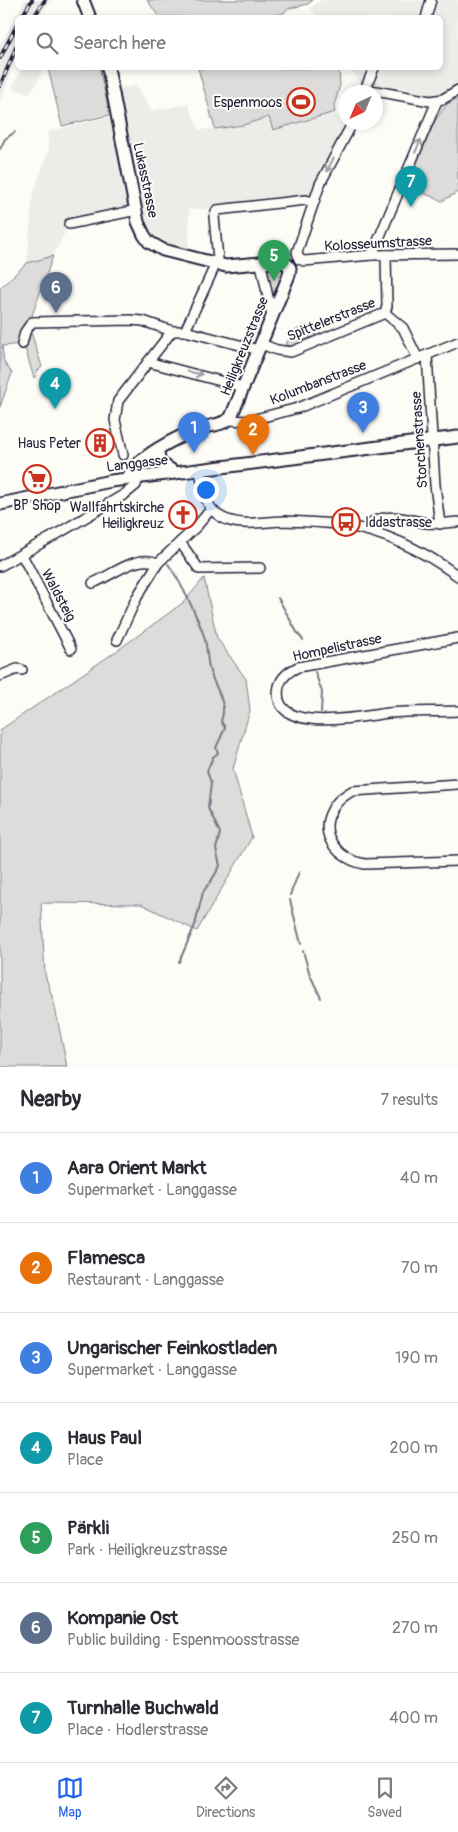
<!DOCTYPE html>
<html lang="en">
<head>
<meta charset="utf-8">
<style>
	:root { --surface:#fff; --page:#f7f7f7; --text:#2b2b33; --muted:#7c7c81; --line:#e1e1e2; --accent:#2563eb }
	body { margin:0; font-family:Pangolin,sans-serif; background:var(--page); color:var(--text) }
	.compass { position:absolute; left:338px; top:85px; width:45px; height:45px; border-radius:50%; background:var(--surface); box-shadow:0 2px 8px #0003; rotate:224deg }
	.you { position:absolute; left:205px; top:489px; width:18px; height:18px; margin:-12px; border:4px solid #fff; border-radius:50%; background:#1a73e8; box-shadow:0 0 0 8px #1a73e833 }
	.badge { display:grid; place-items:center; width:32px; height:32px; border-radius:50%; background:var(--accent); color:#fff; font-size:16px; font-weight:700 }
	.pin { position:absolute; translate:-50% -41px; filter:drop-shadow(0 1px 2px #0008) }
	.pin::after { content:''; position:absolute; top:26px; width:18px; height:15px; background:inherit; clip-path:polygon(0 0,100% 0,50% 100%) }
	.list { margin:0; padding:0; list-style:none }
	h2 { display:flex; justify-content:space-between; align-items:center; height:65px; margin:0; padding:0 20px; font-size:21px }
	h2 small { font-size:16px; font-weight:400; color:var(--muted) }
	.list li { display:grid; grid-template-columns:32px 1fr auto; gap:15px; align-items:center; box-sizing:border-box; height:90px; padding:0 20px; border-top:1px solid var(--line) }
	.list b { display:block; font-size:19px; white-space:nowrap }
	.list p { margin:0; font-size:16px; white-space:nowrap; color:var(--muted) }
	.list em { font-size:16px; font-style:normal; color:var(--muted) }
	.icon { flex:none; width:28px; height:28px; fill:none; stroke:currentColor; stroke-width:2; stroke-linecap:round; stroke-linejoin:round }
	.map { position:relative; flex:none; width:458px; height:1067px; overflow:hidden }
	.search { position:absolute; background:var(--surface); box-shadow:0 2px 8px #0003; left:15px; right:15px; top:15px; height:55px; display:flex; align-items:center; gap:12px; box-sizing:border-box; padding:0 18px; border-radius:8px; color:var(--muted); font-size:19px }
	.sheet { height:695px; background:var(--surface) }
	nav { display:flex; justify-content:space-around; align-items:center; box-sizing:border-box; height:70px; border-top:1px solid var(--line); background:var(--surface); font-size:14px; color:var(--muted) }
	nav a { display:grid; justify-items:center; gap:2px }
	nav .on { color:var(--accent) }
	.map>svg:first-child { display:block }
	.built { fill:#ecece9 }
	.green { fill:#dddcdb; stroke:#807f8b }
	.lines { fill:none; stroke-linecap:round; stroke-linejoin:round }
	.stream { stroke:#787885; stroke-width:2 }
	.minor-casing { stroke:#22223b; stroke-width:12 }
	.major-casing { stroke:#22223b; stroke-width:15 }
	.minor { stroke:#fdfcf7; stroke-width:9 }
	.major { stroke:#fdfcf7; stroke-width:11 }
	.rail-casing { stroke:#22223b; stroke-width:4 }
	.rail { stroke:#fdfcf7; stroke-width:2; stroke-dasharray:5.5; stroke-linecap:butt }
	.oneway { stroke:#9a9aa2 }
	.labels { text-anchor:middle; stroke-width:4; stroke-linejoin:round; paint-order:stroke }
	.poi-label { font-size:14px; fill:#22223b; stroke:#fdfcf7; text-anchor:end }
	.street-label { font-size:14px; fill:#22223b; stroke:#fdfcf7 }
</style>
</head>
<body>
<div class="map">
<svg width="458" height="1067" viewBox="0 0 458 1067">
	<rect width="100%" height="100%" fill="#fdfcf7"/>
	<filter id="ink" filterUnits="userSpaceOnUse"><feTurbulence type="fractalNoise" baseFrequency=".02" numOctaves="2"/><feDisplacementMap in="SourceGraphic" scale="10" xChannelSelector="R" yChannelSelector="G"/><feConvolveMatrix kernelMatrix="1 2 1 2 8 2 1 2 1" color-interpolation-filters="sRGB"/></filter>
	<g filter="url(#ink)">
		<g class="built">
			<polygon points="25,0 52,0 38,17 18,18 17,55 0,103 0,45"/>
			<polygon points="321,0 458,0 458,89 437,101 365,89 350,68 440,68 440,18 317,17 310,8"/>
			<polygon points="22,68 43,68 37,83 30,93 20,91 12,87"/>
			<polygon points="137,85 151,111 188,104 199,130 243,125 270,117 274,129 335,112 348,133 314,202 219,209 189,209 189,257 149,242 136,210 69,224 53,256 27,263 33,194 49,150 47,132 117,115 113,90"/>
		</g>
		<g class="green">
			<polygon points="147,0 313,0 308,4 287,9 284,13 267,18 159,17"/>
			<polygon points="48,68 99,68 110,115 62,126"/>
			<polygon points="198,68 339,68 340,85 334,106 335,112 273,130 269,117 243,125 215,129"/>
			<polygon points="458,98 458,192 442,201 407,186 435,121 446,105"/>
			<polygon points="53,256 22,344 2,346 4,362 12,373 0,407 0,288 27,263"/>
			<polygon points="277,266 281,267 284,272 272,303 266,269"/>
			<polygon points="304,326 317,331 314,338 295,348 286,344 293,332"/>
			<polygon points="31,332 42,367 36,372 37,376 34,378 24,345"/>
			<polygon points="204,578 217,638 246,679 250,710 233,769 252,837 197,931 141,904 41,903 45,975 54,1002 67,1067 0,1067 0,730 118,650 184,602"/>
		</g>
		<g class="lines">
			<g class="stream">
				<polyline points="0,149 5,139 15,132"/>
				<path d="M168,564C180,580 197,616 204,636C208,648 206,662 211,674C216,690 228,703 221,721L225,728L216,748L218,753L213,757L207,771L211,783L208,808L220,833L216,849L220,866L210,883"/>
				<polyline points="278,598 298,634 303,640"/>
				<polyline points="315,672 322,692 321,712"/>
				<polyline points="290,895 299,872"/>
				<polyline points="290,900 301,944"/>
				<polyline points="303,951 310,975 321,998"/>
				<polyline points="179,962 195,925 203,892 208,885"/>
			</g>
			<defs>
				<g id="minor">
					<polyline points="426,18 431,0"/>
					<polyline points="365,89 430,101 443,99 458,90"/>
					<polyline points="364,92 374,68"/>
					<polyline points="69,224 137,210"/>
					<polyline points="372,255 437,101"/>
					<polyline points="299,259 304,261 372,255 458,254"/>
					<polyline points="299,259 297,252 320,184 353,122"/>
					<polyline points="261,264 272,316"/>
					<polyline points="385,313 403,328 418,359"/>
					<polyline points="185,331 218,259 214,217 217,210 306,200 314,202"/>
					<polyline points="22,344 25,332 32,322 130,320 143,321 172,331 185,331 259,350"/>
					<polyline points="261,344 277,350 291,352 385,313 387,306 386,255"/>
					<polyline points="427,355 435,485 440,524"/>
					<polyline points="148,362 243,387"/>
					<polyline points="229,420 248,421 298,408 458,342"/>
					<polyline points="123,455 115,420 118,401 172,331"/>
					<path d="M200,470C203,488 204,507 221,517C239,528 266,521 286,521C305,522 324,522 343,525C385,532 424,551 458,576"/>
					<path d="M367,530L372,522C392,513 405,519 426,523C437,524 447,523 458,522"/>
					<polyline points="180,542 199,569 260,568"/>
					<polyline points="22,555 71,649"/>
					<polyline points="0,566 52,537 125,494 136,485 138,478"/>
					<path d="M93,583C113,575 135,554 158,563"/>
					<path d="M458,638L298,667C289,671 282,676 279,686C268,737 364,716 388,713C412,711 435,712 458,711"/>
					<polyline points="117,640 137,597 158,563 197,526 211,509"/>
					<polyline points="0,676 17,669 22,670"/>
					<path d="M458,784L352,791C344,796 336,801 332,810C317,835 339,860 365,864L458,861"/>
				</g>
				<g id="major">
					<polyline points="83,0 90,18"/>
					<path d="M108,68L138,222L144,235L149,242L163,250L226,266L281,261L287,264L290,268L289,275L231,417C224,425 212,425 202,428C183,434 132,458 128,479"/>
					<polyline points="158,449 159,462 176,473"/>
					<polyline points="0,504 111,481 458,437"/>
				</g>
			</defs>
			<use href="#minor" class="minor-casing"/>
			<use href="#major" class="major-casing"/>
			<use href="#minor" class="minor"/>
			<use href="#major" class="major"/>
			<defs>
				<g id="rail">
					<polyline points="21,18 32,0"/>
					<polyline points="33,18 45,0"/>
					<polyline points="0,58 18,23"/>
					<polyline points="0,86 18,43"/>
				</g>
			</defs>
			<use href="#rail" class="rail-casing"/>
			<use href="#rail" class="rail"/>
		</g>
		<defs><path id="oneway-shaft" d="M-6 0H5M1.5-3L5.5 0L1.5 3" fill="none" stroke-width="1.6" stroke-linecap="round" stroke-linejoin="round" transform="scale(1.25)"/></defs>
		<g class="oneway">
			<use href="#oneway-shaft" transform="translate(418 146) rotate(-67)"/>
			<use href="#oneway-shaft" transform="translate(330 165) rotate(119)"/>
			<use href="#oneway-shaft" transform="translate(195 373) rotate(14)"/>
		</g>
	</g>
	<defs>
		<symbol id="stadium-ring" viewBox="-11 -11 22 22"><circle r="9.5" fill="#fdfcf7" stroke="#c8321e" stroke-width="1.5"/><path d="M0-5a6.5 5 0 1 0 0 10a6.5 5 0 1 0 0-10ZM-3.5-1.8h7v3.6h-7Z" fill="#c8321e"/></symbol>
		<symbol id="building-ring" viewBox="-11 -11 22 22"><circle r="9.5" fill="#fdfcf7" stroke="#c8321e" stroke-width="1.5"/><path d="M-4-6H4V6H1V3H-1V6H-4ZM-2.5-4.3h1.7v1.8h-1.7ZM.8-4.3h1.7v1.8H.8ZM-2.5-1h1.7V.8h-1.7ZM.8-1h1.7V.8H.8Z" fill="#c8321e"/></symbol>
		<symbol id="supermarket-ring" viewBox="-11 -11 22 22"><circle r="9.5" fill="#fdfcf7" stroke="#c8321e" stroke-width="1.5"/><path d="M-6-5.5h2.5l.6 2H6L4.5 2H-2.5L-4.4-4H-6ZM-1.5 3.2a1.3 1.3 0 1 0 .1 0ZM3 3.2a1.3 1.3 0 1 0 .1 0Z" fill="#c8321e"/></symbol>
		<symbol id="church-ring" viewBox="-11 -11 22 22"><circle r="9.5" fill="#fdfcf7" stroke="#c8321e" stroke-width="1.5"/><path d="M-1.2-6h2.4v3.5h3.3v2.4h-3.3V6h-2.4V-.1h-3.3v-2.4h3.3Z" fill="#c8321e"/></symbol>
		<symbol id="bus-ring" viewBox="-11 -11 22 22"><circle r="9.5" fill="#fdfcf7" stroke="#c8321e" stroke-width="1.5"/><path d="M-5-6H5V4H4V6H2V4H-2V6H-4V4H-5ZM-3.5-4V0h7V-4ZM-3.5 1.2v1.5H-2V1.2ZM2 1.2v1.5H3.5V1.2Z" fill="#c8321e"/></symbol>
	</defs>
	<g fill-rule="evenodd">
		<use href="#stadium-ring" x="285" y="86" width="32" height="32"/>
		<use href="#building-ring" x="84" y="427" width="32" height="32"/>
		<use href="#supermarket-ring" x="21" y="463" width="32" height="32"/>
		<use href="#church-ring" x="167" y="499" width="32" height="32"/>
		<use href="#bus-ring" x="330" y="506" width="32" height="32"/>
	</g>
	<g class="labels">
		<g class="poi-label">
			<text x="282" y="107">Espenmoos</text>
			<text x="81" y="448">Haus Peter</text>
			<text x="37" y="510" text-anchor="middle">BP Shop</text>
			<text x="164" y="512">Wallfahrtskirche<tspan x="164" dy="16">Heiligkreuz</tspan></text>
			<text x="365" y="527" text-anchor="start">Iddastrasse</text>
		</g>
		<g class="street-label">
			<text transform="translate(146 180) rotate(78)" y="5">Lukasstrasse</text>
			<text transform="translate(378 243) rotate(-3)" y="5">Kolosseumstrasse</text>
			<text transform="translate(331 319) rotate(-22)" y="5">Spittelerstrasse</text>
			<text transform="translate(244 346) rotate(-68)" y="5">Heiligkreuzstrasse</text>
			<text transform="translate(318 382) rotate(-21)" y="5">Kolumbanstrasse</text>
			<text transform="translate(419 440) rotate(-94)" y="5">Storchenstrasse</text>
			<text transform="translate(137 463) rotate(-7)" y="5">Langgasse</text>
			<text transform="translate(59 595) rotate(62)" y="5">Waldsteig</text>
			<text transform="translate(337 647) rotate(-12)" y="5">Hompelistrasse</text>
		</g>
	</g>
</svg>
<svg class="compass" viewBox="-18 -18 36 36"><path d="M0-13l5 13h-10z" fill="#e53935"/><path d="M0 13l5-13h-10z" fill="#7c7c81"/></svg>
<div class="you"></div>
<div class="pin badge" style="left:194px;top:453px;background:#3f7fe0">1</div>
<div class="pin badge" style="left:253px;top:455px;background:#e8710a">2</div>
<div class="pin badge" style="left:363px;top:433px;background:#3f7fe0">3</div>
<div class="pin badge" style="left:55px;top:409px;background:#0f9aa8">4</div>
<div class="pin badge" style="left:274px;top:281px;background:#2e9e5b">5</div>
<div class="pin badge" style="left:56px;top:313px;background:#5c6f8a">6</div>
<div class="pin badge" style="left:411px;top:207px;background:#0f9aa8">7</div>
<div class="search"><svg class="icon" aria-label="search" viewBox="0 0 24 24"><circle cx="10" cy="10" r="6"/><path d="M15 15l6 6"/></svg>Search here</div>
</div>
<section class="sheet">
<h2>Nearby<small>7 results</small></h2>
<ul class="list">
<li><span class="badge" style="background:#3f7fe0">1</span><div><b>Aara Orient Markt</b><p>Supermarket · Langgasse</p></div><em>40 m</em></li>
<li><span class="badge" style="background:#e8710a">2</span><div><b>Flamesca</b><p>Restaurant · Langgasse</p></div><em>70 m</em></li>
<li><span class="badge" style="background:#3f7fe0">3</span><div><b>Ungarischer Feinkostladen</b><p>Supermarket · Langgasse</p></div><em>190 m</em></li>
<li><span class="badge" style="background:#0f9aa8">4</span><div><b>Haus Paul</b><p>Place</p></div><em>200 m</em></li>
<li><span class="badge" style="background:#2e9e5b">5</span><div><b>Pärkli</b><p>Park · Heiligkreuzstrasse</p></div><em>250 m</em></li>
<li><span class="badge" style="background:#5c6f8a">6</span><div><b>Kompanie Ost</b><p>Public building · Espenmoosstrasse</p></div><em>270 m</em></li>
<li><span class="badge" style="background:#0f9aa8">7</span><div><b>Turnhalle Buchwald</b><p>Place · Hodlerstrasse</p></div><em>400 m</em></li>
</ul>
</section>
<nav>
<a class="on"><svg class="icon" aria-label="map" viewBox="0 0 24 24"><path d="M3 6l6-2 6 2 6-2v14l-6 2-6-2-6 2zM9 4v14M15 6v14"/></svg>Map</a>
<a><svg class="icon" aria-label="directions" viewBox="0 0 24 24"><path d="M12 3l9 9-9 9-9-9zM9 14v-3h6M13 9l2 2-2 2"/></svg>Directions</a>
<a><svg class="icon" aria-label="saved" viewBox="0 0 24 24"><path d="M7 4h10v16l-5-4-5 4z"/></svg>Saved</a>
</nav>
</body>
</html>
